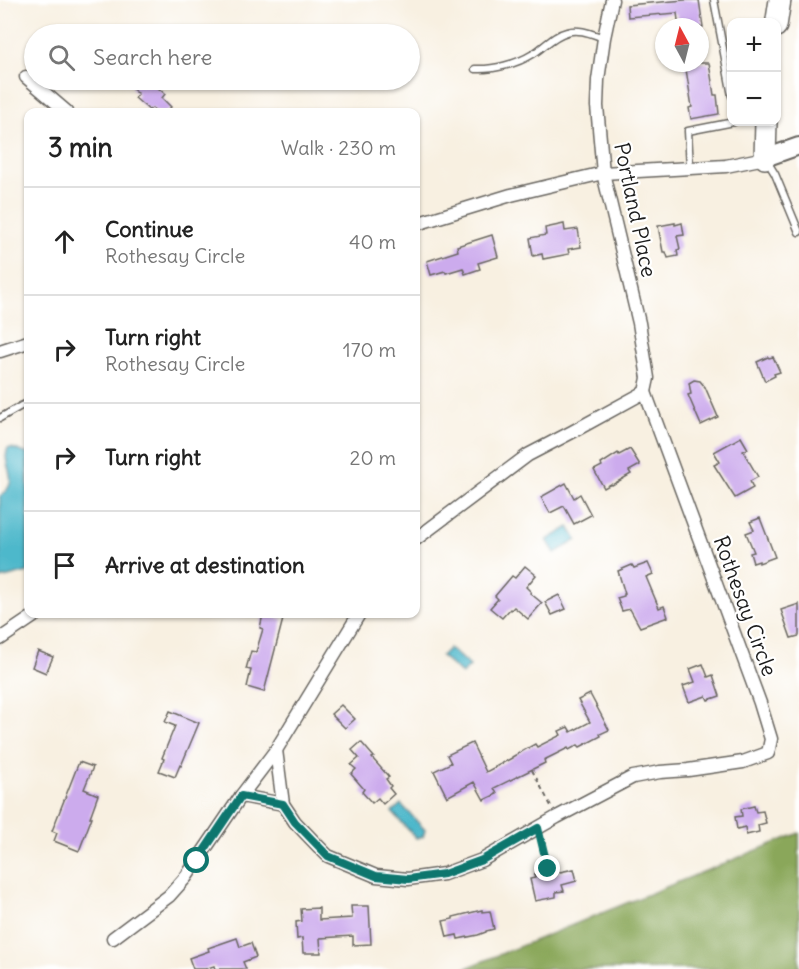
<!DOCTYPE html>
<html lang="en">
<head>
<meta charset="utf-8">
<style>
	:root { --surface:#fff; --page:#f6f6f6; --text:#222; --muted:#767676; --line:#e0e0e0 }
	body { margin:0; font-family:Delius,sans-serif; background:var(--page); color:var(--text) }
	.controls { position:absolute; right:18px; top:18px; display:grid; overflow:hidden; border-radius:12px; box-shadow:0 2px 4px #0004 }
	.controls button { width:54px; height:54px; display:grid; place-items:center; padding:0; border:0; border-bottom:2px solid var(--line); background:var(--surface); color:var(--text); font:30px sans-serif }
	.compass { position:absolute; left:655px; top:18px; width:54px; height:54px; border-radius:50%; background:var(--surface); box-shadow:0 2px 4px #0004; rotate:353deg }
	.stop { position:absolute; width:18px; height:18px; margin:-14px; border:4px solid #0f766e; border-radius:50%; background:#fff }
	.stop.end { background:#0f766e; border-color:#fff; box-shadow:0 2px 6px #0008 }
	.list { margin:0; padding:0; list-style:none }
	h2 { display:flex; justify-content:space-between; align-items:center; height:78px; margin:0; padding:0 24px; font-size:26px }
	h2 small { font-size:20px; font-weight:400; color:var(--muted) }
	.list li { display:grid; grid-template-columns:39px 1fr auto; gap:18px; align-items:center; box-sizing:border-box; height:108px; padding:0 24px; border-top:2px solid var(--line) }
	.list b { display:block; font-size:22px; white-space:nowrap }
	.list p { margin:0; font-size:20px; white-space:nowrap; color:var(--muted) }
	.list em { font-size:20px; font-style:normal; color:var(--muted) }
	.icon { flex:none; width:33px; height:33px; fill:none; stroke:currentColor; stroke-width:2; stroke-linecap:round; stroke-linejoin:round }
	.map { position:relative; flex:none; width:799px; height:969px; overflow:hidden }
	.search { position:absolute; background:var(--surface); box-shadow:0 2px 4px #0004; left:24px; top:24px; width:396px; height:66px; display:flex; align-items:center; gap:15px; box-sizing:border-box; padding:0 21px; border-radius:33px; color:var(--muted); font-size:22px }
	.panel { position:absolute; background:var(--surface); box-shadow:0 2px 4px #0004; left:24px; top:108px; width:396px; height:510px; border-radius:12px }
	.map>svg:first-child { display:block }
	.forest { fill:#8aa75a; stroke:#53623b; stroke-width:1.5 }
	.water { fill:#4eb8cb; stroke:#356a74; stroke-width:1.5 }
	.building { fill:#ccabed }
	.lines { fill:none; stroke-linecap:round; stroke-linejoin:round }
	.lane-casing { stroke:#696661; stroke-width:9 }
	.street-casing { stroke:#696661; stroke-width:15 }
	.secondary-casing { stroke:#696661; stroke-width:20 }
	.highway-casing { stroke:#696661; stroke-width:24 }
	.path { stroke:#696661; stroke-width:2; stroke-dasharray:4.5 4.5; stroke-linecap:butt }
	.lane { stroke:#fff; stroke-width:6 }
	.street { stroke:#fff; stroke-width:12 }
	.secondary { stroke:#fff; stroke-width:16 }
	.highway { stroke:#fff; stroke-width:21 }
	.route { stroke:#0f766e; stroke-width:8 }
	.labels { text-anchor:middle; stroke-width:4.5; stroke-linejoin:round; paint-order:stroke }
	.street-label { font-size:21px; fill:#1c1c1c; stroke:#fff }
</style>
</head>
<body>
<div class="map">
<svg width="799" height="969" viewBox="0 0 799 969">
	<rect width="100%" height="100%" fill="#fff"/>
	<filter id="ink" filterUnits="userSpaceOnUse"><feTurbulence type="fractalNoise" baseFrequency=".0167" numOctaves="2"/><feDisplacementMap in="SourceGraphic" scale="12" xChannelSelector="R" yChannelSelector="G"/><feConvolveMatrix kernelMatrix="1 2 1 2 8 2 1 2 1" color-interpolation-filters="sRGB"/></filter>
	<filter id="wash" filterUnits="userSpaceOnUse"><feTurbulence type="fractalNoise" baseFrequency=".008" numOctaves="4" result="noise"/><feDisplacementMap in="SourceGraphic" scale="24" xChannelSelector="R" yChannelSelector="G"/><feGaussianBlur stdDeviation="1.35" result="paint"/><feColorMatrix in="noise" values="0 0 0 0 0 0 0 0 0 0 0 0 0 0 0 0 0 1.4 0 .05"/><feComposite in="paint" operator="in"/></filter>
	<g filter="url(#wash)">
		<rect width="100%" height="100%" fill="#f8f0e1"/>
		<polygon class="forest" points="799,833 799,969 464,969"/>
		<g class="water">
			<path d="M8,448H12L28,454V572L0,579V496C23,480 0,466 8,448Z"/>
			<polygon points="569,527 577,540 555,553 547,540"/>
			<polygon points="449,648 470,666 462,674 441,656"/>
			<polygon points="401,804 425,830 423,837 416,838 392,812"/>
		</g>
		<g id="blocks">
			<g class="building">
				<polygon points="685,0 699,0 703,27 679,27 677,13 628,17 627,5"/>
				<polygon points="685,63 709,63 714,95 717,95 719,114 691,119 689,108 692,107"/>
				<polygon points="138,80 149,80 165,94 162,98 171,107 166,112 157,112 152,108 149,110 135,98 138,94 131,87"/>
				<polygon points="675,223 675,225 682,223 684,235 677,236 680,249 677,250 678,256 668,258 666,252 663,252 658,226"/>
				<polygon points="564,224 565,231 578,229 581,247 568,249 569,254 543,259 542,254 533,256 530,238 546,235 545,228"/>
				<polygon points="492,235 498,257 478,263 480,269 465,274 463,268 446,273 445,271 431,275 427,261 458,251 457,246"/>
				<polygon points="768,357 769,358 773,357 780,372 774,374 775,376 765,381 757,362"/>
				<polygon points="694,380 700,381 705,387 718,417 701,425 688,395 691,394 689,383"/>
				<polygon points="741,437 748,449 743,451 758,477 750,481 753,488 735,498 714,465 720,462 714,452"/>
				<polygon points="630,449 640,465 629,471 631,474 612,485 611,484 604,488 594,470 602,466 601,464 618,453 619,455"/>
				<polygon points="566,483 574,498 580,494 591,515 574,524 564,506 550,513 541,497"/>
				<polygon points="760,518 775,557 759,563 759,561 753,563 750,553 754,552 746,533 754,530 750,522"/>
				<polygon points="648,563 653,574 646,577 659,608 664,606 668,617 640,627 630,609 622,611 617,598 624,596 624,594 625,594 618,571 632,565 634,568"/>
				<polygon points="525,566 536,575 526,587 531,592 530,593 542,603 528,619 514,607 511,610 510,609 502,618 490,608 498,599 495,596 512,576 515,578"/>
				<polygon points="559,595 566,609 552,615 545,602"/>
				<polygon points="799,604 799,636 791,638 781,610"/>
				<polygon points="263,614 283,619 264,692 247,687 251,670 246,669 251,651 256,652 263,629 260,628"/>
				<polygon points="38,651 53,657 46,673 32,667"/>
				<polygon points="703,664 708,677 713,675 720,696 708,700 706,696 689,702 683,686 695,682 690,669"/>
				<polygon points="590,694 609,730 600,734 601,736 580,747 578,745 569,750 568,748 544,760 545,763 494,788 497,794 484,800 474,782 447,797 434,771 451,763 447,755 472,743 486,772 512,758 512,757 535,744 537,747 561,735 559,731 568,727 571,732 590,722 578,700"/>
				<polygon points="341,705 355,719 345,728 331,714"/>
				<polygon points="170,711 199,723 181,766 180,765 175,777 159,771 164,759 162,758 175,726 165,722"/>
				<polygon points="361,742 374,757 372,758 389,777 386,779 391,786 389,788 394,794 383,804 378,798 372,803 362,792 364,789 351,774 356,769 351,765 359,758 352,750"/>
				<polygon points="79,762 93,767 84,789 98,795 90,817 92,817 79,851 54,841 57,833 52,831"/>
				<polygon points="754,806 756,812 763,811 766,823 758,825 759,832 746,835 745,827 737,829 735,817 742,816 741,809"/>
				<polygon points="554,867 555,873 574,869 577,881 562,885 564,891 556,892 556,897 535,901 530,879 535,878 534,875 539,873 539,871"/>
				<polygon points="351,906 369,906 371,944 353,945 353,936 320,938 321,953 303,953 302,938 297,939 296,922 302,921 301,909 319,908 319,920 352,918"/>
				<polygon points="482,910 482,912 490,911 494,929 486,931 486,932 478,935 458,939 457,935 447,937 443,921 453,919 453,917"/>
				<polygon points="237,938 240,947 251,943 256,957 243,962 246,969 215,969 214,966 205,969 193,969 189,958 209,951 208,948"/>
			</g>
		</g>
	</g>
	<g filter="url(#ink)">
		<use href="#blocks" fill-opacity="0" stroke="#696661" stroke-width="1.5"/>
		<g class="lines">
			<defs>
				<g id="lane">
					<polyline points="714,0 732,96"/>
					<path d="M475,69C493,70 517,64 533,54C544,47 554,35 567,32C579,28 592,34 604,38"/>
					<polyline points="767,161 775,174 799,232"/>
					<polyline points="690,168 688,131 734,122"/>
					<polyline points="0,418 21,406 28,403"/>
				</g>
				<g id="street">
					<polyline points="612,0 604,38 598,80 597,106 603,173 639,323 648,378 645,392"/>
					<polyline points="26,77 67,112"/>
					<polyline points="416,224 511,195 603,173 726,166 765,158"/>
					<polyline points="0,351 28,342"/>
					<polyline points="416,539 528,455 572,432 645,392"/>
					<polyline points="0,639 37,614"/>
					<polyline points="276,750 283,804 295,822 319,847 328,856 376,876 408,879 444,874 482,860 557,817 633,777 660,772 688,770 743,762 768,753 771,739 760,703 645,392"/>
					<polyline points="241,796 283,804"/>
					<polyline points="113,938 169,896 186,877 241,796 276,750 359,614"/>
				</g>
				<polyline id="secondary" points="765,158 799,146"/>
				<g id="highway">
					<polyline points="776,26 780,0"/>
					<polyline points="765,158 766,122"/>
				</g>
			</defs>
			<use href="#lane" class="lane-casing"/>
			<use href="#street" class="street-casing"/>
			<use href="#secondary" class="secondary-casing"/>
			<use href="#highway" class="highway-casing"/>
			<g class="path">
				<polyline points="532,770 551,806"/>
				<polyline points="541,839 548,869"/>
			</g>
			<use href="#lane" class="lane"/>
			<use href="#street" class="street"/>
			<use href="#secondary" class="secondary"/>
			<use href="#highway" class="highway"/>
		</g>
	</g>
	<g class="lines" filter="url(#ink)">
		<polyline class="route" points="197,861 241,796 283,804 295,822 328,856 376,876 408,879 444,874 482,860 538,828 548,869"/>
	</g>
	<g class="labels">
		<g class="street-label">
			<text transform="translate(635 210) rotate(78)" y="7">Portland Place</text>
			<text transform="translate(745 606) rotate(70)" y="7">Rothesay Circle</text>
		</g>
	</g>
</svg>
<div class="controls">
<button>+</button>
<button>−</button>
</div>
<svg class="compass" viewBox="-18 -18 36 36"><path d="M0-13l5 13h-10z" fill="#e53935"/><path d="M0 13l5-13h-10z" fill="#767676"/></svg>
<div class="stop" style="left:197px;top:861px"></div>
<div class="stop end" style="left:548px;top:869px"></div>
<div class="search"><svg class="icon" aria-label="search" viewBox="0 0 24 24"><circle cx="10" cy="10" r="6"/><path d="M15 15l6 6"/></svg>Search here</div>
<section class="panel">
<h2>3 min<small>Walk · 230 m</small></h2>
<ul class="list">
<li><svg class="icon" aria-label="ahead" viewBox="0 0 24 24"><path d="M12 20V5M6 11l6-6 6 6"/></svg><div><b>Continue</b><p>Rothesay Circle</p></div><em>40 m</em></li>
<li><svg class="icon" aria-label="right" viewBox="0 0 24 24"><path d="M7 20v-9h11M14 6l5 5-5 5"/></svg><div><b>Turn right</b><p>Rothesay Circle</p></div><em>170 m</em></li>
<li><svg class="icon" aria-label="right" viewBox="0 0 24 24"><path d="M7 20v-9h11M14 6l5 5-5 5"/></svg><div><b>Turn right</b></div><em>20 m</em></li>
<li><svg class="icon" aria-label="arrive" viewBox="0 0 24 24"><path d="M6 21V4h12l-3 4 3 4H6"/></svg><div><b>Arrive at destination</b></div></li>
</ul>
</section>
</div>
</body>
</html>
